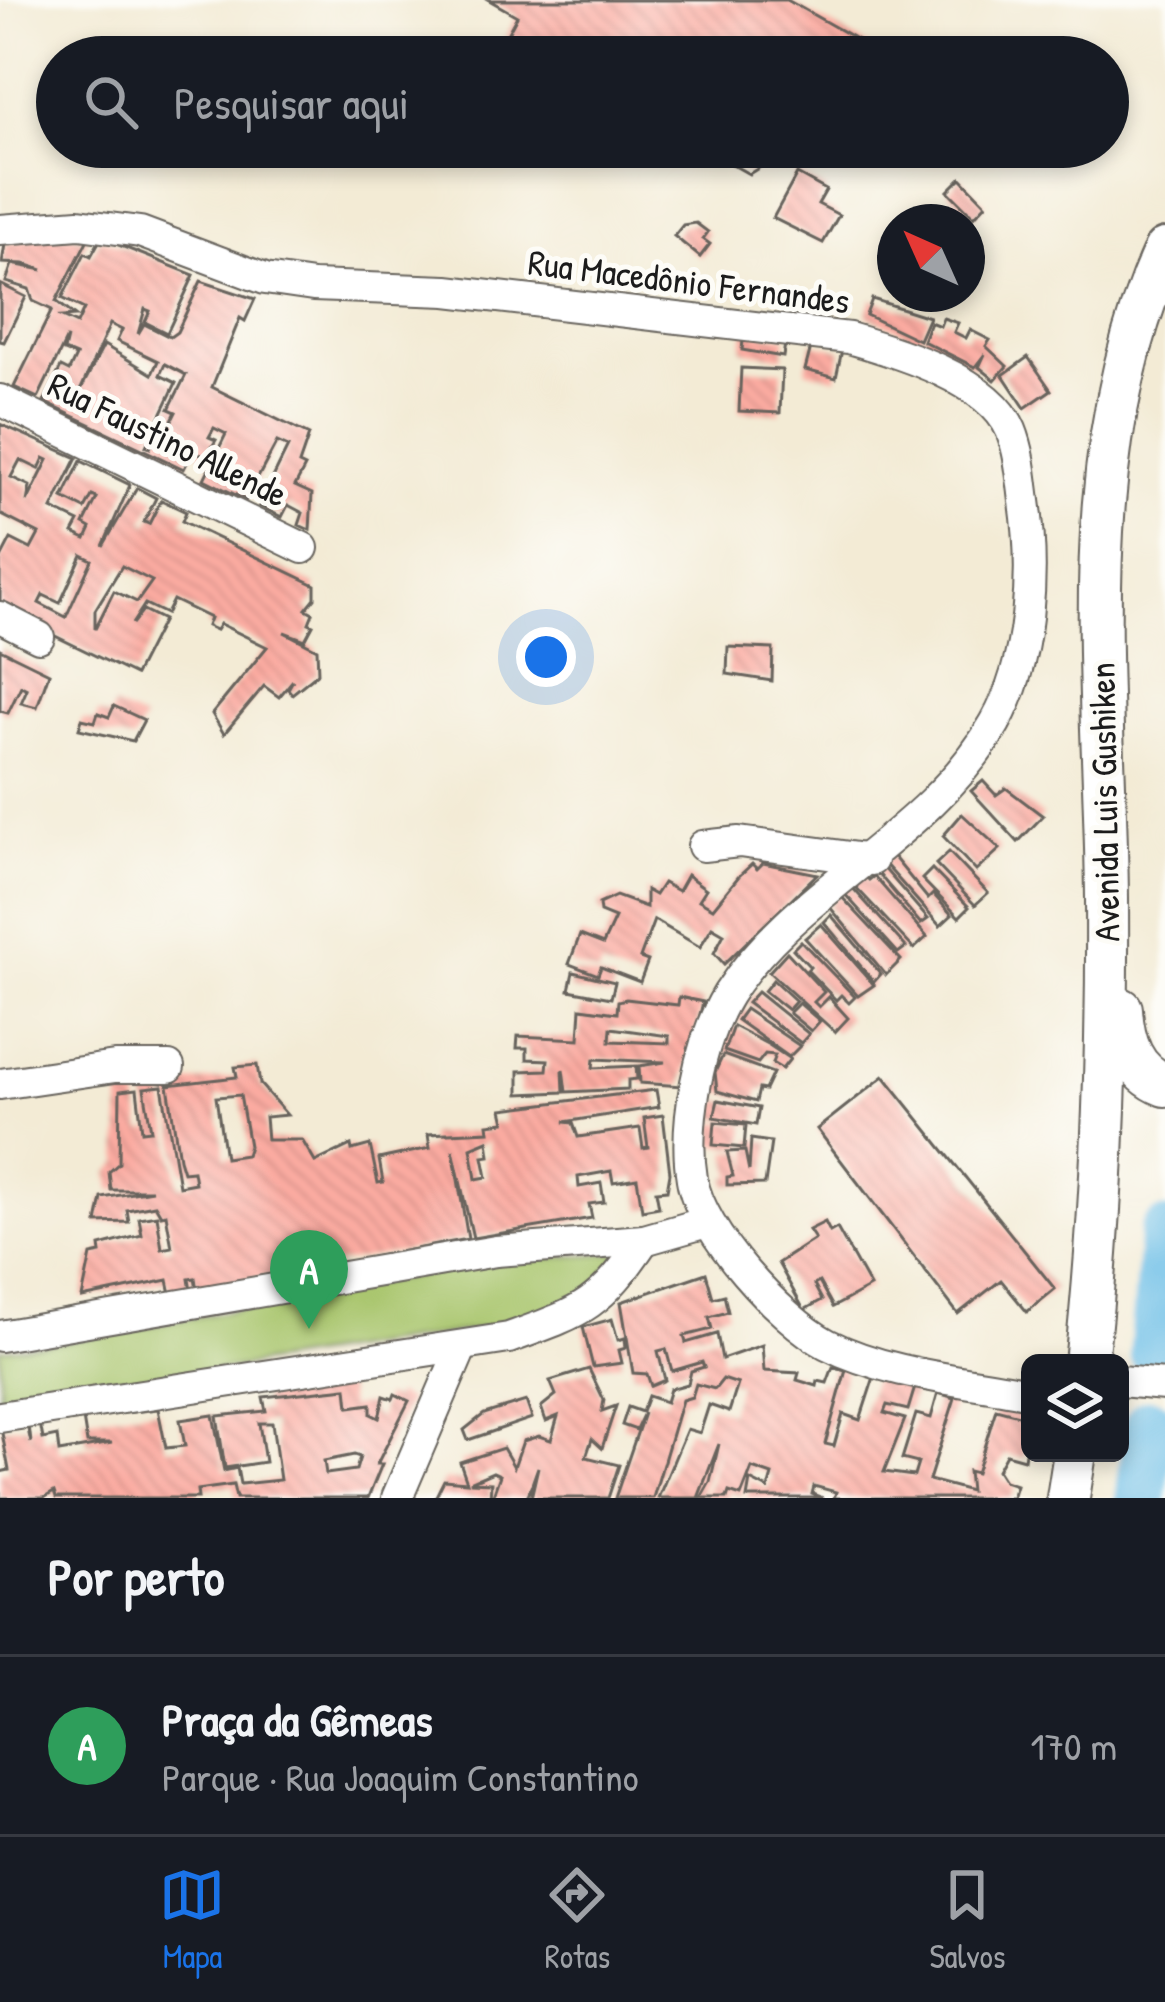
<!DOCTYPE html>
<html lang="pt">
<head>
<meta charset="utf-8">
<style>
	:root { --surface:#171b24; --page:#20242c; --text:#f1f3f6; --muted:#9ea1a6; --line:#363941; --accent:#1a73e8 }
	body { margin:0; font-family:"Patrick Hand",sans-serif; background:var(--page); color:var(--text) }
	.controls { position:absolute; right:36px; bottom:36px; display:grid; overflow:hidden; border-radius:18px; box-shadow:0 6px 18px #0003 }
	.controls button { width:108px; height:108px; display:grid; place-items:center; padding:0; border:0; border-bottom:3px solid var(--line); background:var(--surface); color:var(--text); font:60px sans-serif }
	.compass { position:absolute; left:877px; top:204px; width:108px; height:108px; border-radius:50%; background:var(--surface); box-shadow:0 6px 18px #0003; rotate:315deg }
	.you { position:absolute; left:546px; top:657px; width:42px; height:42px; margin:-30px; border:9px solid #fff; border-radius:50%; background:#1a73e8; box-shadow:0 0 0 18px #1a73e833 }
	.badge { display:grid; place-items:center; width:78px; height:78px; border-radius:50%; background:var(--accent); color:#fff; font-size:39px; font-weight:700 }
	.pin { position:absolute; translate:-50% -99px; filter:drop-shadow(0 3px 6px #0008) }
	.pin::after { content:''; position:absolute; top:63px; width:42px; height:36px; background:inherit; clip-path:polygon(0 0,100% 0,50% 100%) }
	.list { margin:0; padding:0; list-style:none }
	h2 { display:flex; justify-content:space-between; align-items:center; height:156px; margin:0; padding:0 48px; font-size:51px }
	h2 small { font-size:39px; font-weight:400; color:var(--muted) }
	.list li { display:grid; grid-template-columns:78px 1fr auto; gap:36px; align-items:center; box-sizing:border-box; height:180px; padding:0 48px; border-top:3px solid var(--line) }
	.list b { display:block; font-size:45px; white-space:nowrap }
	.list p { margin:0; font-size:39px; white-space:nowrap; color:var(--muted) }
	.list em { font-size:39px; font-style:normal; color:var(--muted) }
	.icon { flex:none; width:66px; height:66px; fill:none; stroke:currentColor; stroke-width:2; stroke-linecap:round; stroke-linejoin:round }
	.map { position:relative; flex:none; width:1165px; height:1498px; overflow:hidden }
	.search { position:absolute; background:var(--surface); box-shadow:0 6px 18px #0003; left:36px; right:36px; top:36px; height:132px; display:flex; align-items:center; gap:30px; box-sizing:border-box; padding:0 42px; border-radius:66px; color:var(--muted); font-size:45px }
	.sheet { height:336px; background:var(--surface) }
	nav { display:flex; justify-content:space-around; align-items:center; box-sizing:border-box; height:168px; border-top:3px solid var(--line); background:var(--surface); font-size:33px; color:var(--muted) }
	nav a { display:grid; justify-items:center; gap:6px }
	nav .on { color:var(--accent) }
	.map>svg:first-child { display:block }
	.park { fill:#a8c56c; stroke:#627044; stroke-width:3 }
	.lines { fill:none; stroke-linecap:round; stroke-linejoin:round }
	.river { stroke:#6bbee7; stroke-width:51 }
	.building { fill:url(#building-back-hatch); fill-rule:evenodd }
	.minor-casing { stroke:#67645d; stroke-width:34 }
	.secondary-casing { stroke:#67645d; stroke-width:46 }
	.minor { stroke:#fff; stroke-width:30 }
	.secondary { stroke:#fff; stroke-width:42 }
	.labels { text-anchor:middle; stroke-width:10; stroke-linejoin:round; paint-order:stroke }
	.street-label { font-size:36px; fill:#1c1c1c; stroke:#fdfcf7 }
</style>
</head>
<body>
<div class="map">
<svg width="1165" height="1498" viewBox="0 0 1165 1498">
	<defs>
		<pattern id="building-back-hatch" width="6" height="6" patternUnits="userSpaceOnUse" patternTransform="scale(3)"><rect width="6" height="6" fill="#fbaba1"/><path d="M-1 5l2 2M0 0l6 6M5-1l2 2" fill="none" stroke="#d7938a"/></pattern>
	</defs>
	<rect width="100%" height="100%" fill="#fdfcf7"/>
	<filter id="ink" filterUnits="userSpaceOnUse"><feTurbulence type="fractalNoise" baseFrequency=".00833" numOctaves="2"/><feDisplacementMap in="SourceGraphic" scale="24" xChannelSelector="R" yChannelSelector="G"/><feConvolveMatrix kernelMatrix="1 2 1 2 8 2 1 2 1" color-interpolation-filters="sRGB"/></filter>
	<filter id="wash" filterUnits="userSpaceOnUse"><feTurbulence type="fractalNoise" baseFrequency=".004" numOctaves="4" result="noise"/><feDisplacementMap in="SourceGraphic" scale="48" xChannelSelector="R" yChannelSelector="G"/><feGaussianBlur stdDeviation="2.7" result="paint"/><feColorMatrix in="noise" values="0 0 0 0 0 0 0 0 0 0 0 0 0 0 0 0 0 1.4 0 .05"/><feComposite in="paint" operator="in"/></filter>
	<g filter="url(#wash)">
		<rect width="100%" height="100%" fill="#f3ebd5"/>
		<polygon class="park" points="623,1252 578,1306 513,1324 0,1405 0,1349 69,1341 485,1263"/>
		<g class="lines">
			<g class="river">
				<polyline points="1155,1353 1165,1234"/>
				<polyline points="1141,1498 1150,1424"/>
			</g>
		</g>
		<g id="blocks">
			<g class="building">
				<polygon points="489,0 787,0 888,57 540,57 505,38 517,16"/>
				<polygon points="701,147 792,147 749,174"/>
				<polygon points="818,147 863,147 853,165"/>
				<polygon points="797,174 826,190 818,204 839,215 823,243 773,218"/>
				<polygon points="961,178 986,204 974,217 948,191"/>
				<polygon points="696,223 708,232 703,239 710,244 700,257 674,236 683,225"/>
				<path d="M54,235L88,239L56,301L75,316L62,317L77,324L84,309L62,298L85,253L91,256L101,238L194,275L167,333L145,322L150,311L145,309L138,334L144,324L170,337L177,332L201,281L255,299L245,321L240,318L212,387L309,435L299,464L305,467L295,486L312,494L310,530L299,525L303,513L288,505L282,517L259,506L288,447L277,442L246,500L204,479L226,434L214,428L209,437L216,440L206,457L193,450L184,469L44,402L61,367L69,371L76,356L64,351L67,338L38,398L14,387L52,310L33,301L29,289L6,282L12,264L43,270L24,264L2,263L5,244ZM110,324L122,330L117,341L158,361L152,374L104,345L80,391ZM165,364L186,375L169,409L176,412L168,428L161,424L150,448L146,446L176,383L160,375Z"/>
				<polygon points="0,284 26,297 4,342 0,341"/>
				<polygon points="872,299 929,317 919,340 866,315"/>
				<polygon points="943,318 958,323 954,332 966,338 970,330 990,340 986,346 1007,366 995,380 979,367 985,354 975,367 923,341 930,322 940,326"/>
				<polygon points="744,331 786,337 783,357 742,350"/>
				<polygon points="812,343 842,350 836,378 805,370"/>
				<polygon points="1028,357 1051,390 1025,408 1003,375"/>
				<polygon points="741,368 782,370 780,413 739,411"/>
				<path d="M0,424L77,458L52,509L79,522L73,533L86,539L91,528L84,524L97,498L92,496L85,509L63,498L81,461L130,485L103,546L137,488L156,498L144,522L149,524L161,500L186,512L182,521L315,585V598L306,609L313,613L309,623L313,625L305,640L284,632L317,649L318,673L292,694L288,689L293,680L279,697L264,686L224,734L212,714L267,647L220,624L216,630L207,626L210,618L173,600L166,614L145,604L132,624L143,610L163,620L135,675L0,609V560L11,539L31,549L39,534L0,514ZM44,458L48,460L27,502L30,486L11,477L20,460L39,469ZM82,555L92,560L66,617L39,603L43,595L60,603ZM122,566L152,581L137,602L114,591L95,629V610Z"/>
				<polygon points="728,647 773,649 772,681 727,674"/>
				<polygon points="0,649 49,673 37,707 21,703 27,689 21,686 8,713 0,711"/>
				<polygon points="114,706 144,720 133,741 79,729 82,719 95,722 98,713 109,717"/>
				<polygon points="983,781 996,795 1006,788 1043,816 1018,842 971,791"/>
				<polygon points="962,814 1000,849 976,871 943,836"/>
				<polygon points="949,852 988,893 975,905 936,864"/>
				<polygon points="892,855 928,899 933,894 952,915 940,926 884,863"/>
				<polygon points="763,863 817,874 724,964 714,953 724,934 712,927 700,947 654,920 640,958 648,961 640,982 601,967 598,975 569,964 580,935 603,944 615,918 600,912 599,904 616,896 646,907 646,890 655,895 663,883 678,891 687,875 706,889 699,900 713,908 739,876 752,864 757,869"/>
				<polygon points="882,866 928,919 921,924 876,871"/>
				<polygon points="932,869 969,907 959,917 922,879"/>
				<polygon points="863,874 869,880 874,876 927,937 914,949 852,883"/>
				<polygon points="850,885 906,947 898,953 843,892"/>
				<polygon points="839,894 901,960 886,975 829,906"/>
				<polygon points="831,915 881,974 874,982 824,922"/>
				<polygon points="821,924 874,985 858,996 805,938"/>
				<polygon points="801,941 855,997 849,1003 841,995 836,1000 807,970 810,967 793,949"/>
				<polygon points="787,952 824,992 814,1002 819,1007 829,997 848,1018 835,1032 769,972"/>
				<polygon points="573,972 615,982 611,998 569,990"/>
				<polygon points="773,980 796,1001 788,1010 764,991"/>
				<polygon points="757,992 809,1034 801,1043 747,1003"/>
				<path d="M679,997L703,1002L682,1086L640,1083L639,1066L665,1062L594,1059L593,1068L636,1066L637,1079L628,1080V1089L566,1092L563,1069L564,1092L519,1094V1071L547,1070L548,1060L527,1059V1048H517L518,1036L579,1039L581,1008L617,1013L618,1001L626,999L678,1005ZM611,1028L669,1036V1043L610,1041Z"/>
				<polygon points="799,1003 820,1021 811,1031 789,1013"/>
				<polygon points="745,1009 800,1046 789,1057 737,1020"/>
				<polygon points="733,1026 769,1045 790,1059 782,1069 772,1063 775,1055 765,1054 758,1063 724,1051"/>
				<polygon points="723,1055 773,1073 765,1090 759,1089 756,1102 717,1091 715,1072"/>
				<path d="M257,1065L260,1084L287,1115L265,1117L267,1140H302L315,1162L351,1145L352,1150L370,1145L378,1183L383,1182L379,1159L430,1148L428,1134L489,1131L488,1124L505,1122L502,1109L656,1090L659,1107L564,1122L573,1123L578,1137L640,1128L643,1148L648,1147L644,1118L663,1115L670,1173L667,1190L656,1191L659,1207L642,1210L637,1178L613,1182L611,1171L578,1177L579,1187L601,1183L604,1202L589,1204L592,1218L473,1238L453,1150L468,1239L197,1290L195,1278L189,1279L191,1291L171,1294L168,1280L82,1298L91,1255L101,1253L100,1246L142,1235L139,1218L157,1215L162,1249L172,1247L166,1214L161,1215L155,1205L127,1210L129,1222L97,1223L102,1198L152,1190H111L109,1172L119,1163L120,1091L137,1089L142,1131L151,1130L144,1088L162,1086L179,1186L195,1183L193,1171L183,1172L179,1159L168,1085L237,1077L235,1067ZM240,1095L249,1146L246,1155L225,1158L216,1097ZM488,1141L490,1156L483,1157L487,1177L476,1179L471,1148Z"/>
				<polygon points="884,1076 1055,1289 1027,1312 1001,1280 958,1314 817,1129"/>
				<polygon points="718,1100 759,1108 756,1125 714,1117"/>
				<polygon points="715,1122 746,1125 744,1148 713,1145"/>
				<polygon points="751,1139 771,1142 765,1184 727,1185 727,1177 733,1176 727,1152 745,1151 749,1171"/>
				<polygon points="825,1222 830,1232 837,1228 870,1287 833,1307 819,1282 814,1285 822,1300 804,1310 778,1263 815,1239 809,1230"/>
				<polygon points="706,1273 713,1298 724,1295 728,1312 709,1317 712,1329 684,1336 686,1343 717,1334 722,1359 762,1345 764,1371 799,1373 797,1380 817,1386 818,1381 827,1383 833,1367 846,1370 825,1444 834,1446 843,1414 860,1420 874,1377 915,1387 908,1410 887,1405 884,1413 905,1419 884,1472 914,1476 918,1463 902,1459 916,1414 931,1418 938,1393 955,1398 929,1480 970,1491 968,1471 976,1473 996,1409 1030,1418 1024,1459 1006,1454 997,1470 1004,1481 1016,1485 1012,1498 834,1498 836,1492 814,1486 812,1494 823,1498 747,1498 750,1480 768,1489 772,1475 752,1468 741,1496 729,1492 727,1498 701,1498 710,1482 719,1444 698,1498 658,1498 687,1429 700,1433 709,1405 729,1412 738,1384 723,1379 715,1389 696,1384 692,1397 682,1400 653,1498 615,1498 644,1413 636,1430 622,1425 628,1407 642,1412 648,1396 666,1402 670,1389 688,1384 691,1371 704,1367 702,1362 672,1371 666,1349 658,1351 665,1380 651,1386 647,1374 633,1373 621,1302"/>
				<polygon points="612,1319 618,1340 625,1338 626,1348 619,1350 622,1363 593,1367 583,1327"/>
				<polygon points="589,1369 604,1400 602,1411 616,1406 602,1448 592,1439 586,1457 619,1465 608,1498 531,1498 538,1467 527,1498 492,1498 500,1475 493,1472 470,1482 491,1483 490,1498 435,1498 444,1480 467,1482 460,1462 503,1448 514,1467 523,1441 539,1436 551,1440 558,1416 546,1421 541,1407 556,1395 550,1381"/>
				<path d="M347,1388L349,1407L371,1404V1414L379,1418L384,1396L393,1399L395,1394L409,1401L377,1464H382L368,1498H236L233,1485L197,1490L198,1498H56L54,1492L44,1498H0V1472L9,1470L1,1428L27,1425L31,1443L29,1425L40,1423L43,1439L57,1436L59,1452L112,1443H87L83,1418L158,1409L166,1448L185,1446L180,1420L213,1415L224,1471L237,1468L240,1484L280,1480L272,1423H259L265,1462L225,1468L217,1416L266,1411L263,1397ZM354,1455L360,1457L356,1470L326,1474L324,1461Z"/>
				<polygon points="526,1401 532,1418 468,1440 464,1430 484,1414"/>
			</g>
		</g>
	</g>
	<g filter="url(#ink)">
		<use href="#blocks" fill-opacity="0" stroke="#67645d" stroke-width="3"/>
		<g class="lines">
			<defs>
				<g id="minor">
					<path d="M0,230L79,224L140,232L265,279L313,286L447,291L849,338C897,352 989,379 1011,430C1020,452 1022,478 1025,501C1035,572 1031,660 995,723C930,837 795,889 728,994C699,1041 683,1124 692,1179C700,1232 781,1320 827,1344C888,1375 964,1380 1030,1393"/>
					<polyline points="0,400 303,548"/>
					<polyline points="0,617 39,637"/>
					<polyline points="703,846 739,842 872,860"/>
					<polyline points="0,1084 115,1067 169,1067"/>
					<polyline points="0,1336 496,1251 644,1240 707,1222"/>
					<polyline points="1120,1381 1165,1385"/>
					<path d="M0,1417L509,1338C583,1311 599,1307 644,1240"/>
					<polyline points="397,1498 462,1346"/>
				</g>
				<g id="secondary">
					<path d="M1121,1009C1123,1042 1132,1072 1165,1085"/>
					<path d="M1086,1363C1103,1208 1108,1054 1107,898C1105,680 1072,456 1165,250"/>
					<polyline points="1068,1498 1075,1453"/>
				</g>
			</defs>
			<use href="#minor" class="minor-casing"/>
			<use href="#secondary" class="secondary-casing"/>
			<use href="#minor" class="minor"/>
			<use href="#secondary" class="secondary"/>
		</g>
	</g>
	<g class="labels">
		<g class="street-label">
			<text transform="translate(689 281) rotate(7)" y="13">Rua Macedônio Fernandes</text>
			<text transform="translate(168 439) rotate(26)" y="13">Rua Faustino Allende</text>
			<text transform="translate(1104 802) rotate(-91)" y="13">Avenida Luis Gushiken</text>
		</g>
	</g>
</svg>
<div class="controls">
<button><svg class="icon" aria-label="layers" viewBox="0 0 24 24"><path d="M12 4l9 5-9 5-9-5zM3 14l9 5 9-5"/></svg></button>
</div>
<svg class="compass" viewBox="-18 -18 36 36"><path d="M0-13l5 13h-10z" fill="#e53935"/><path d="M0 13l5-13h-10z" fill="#9ea1a6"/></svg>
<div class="you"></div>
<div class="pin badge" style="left:309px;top:1329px;background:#2e9e5b">A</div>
<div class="search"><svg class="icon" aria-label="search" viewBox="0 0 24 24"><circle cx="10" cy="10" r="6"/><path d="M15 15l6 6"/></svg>Pesquisar aqui</div>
</div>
<section class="sheet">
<h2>Por perto<small></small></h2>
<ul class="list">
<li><span class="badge" style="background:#2e9e5b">A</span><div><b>Praça da Gêmeas</b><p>Parque · Rua Joaquim Constantino</p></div><em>170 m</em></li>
</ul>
</section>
<nav>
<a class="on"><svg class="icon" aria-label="map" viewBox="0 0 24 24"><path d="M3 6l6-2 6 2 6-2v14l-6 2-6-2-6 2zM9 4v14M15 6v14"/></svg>Mapa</a>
<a><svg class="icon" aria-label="directions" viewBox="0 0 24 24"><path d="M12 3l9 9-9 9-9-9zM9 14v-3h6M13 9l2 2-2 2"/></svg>Rotas</a>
<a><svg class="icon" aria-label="saved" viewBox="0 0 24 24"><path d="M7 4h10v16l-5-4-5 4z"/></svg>Salvos</a>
</nav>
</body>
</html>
